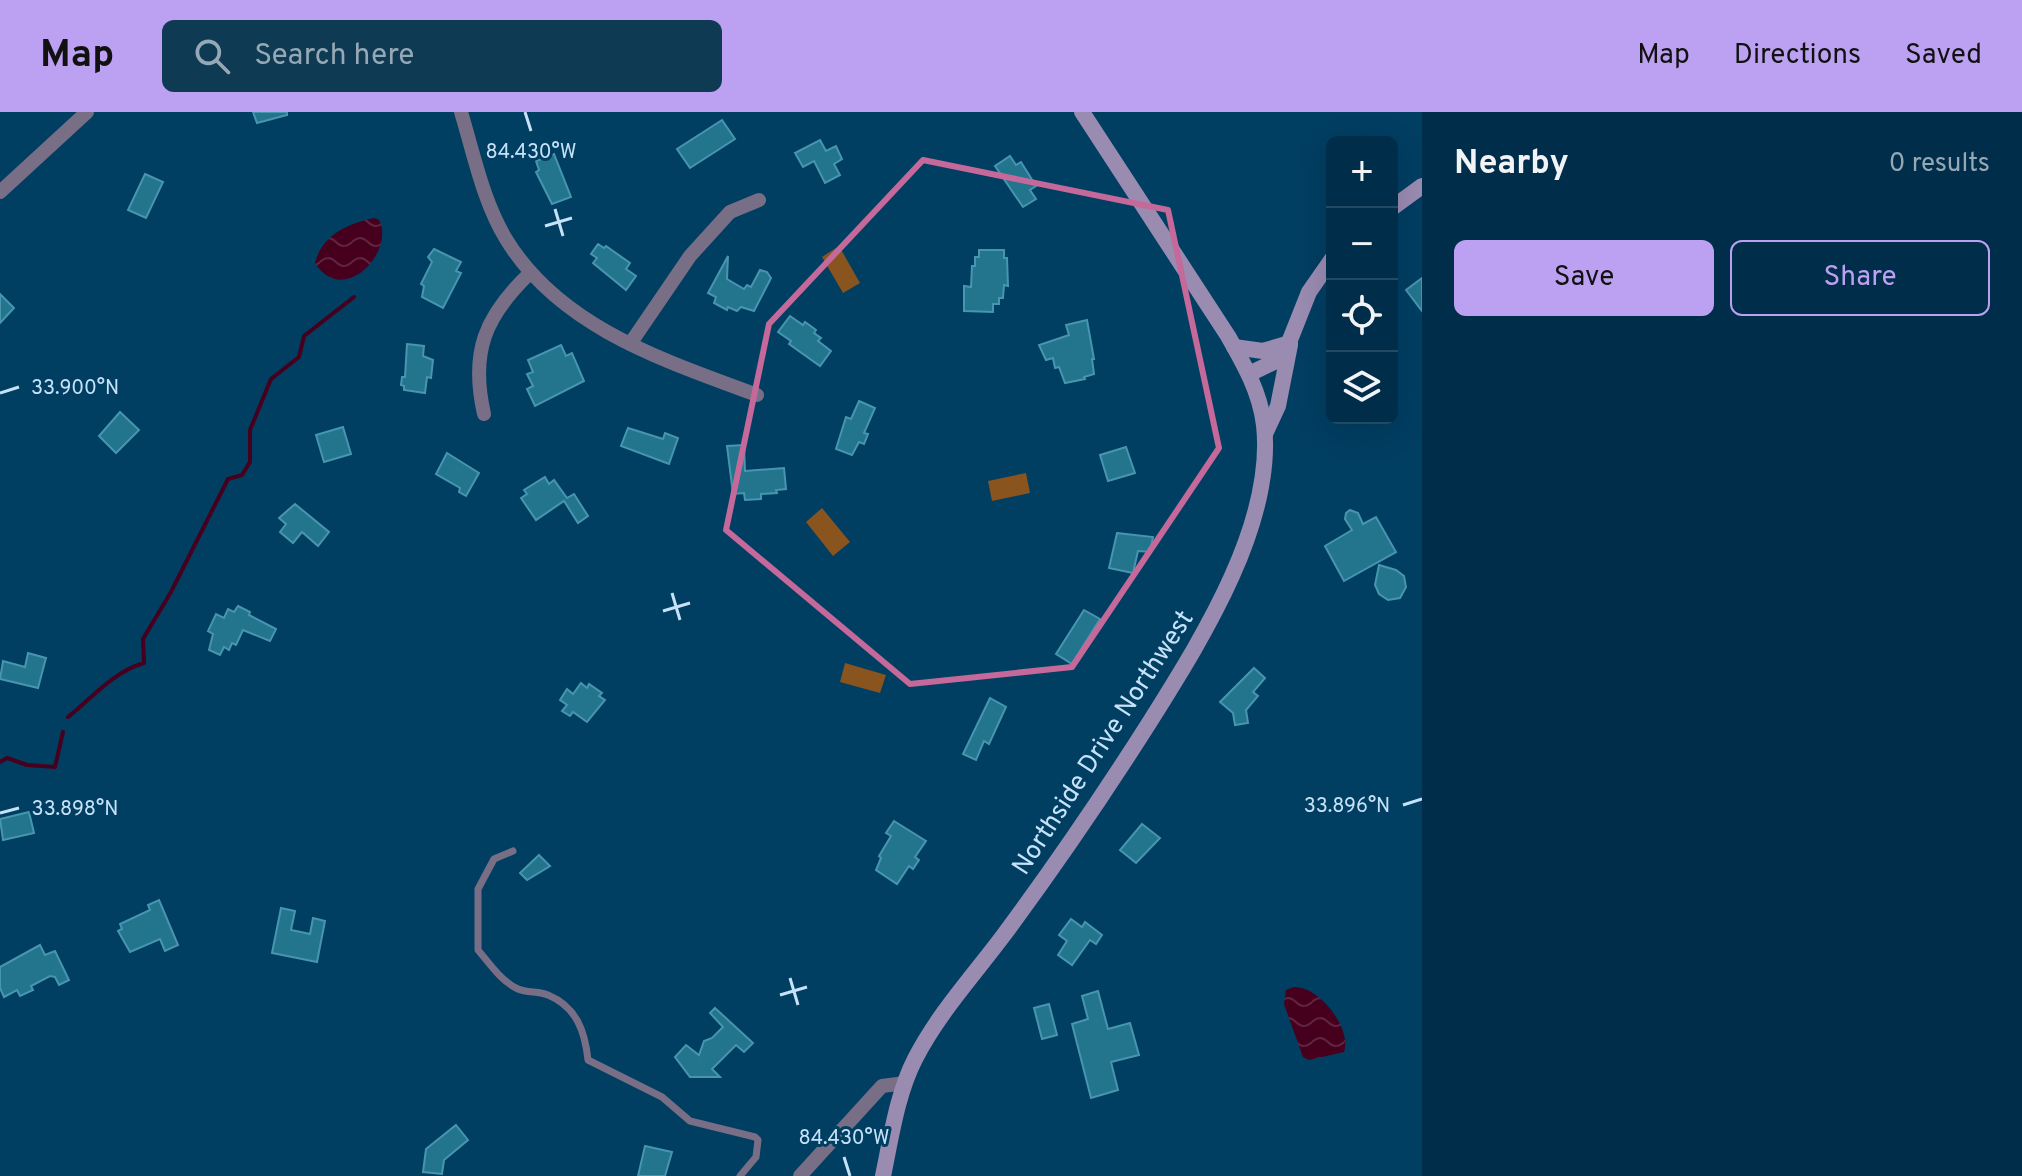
<!DOCTYPE html>
<html lang="en">
<head>
<meta charset="utf-8">
<style>
	:root { --surface:#002e4a; --page:#0e3a54; --text:#f1f3f6; --muted:#95a8b5; --line:#224a62; --accent:#bca0f2 }
	body { margin:0; font-family:Overpass,sans-serif; background:var(--page); color:var(--text) }
	.controls { position:absolute; right:24px; top:24px; display:grid; overflow:hidden; border-radius:12px; box-shadow:0 8px 32px #0002 }
	.controls button { width:72px; height:72px; display:grid; place-items:center; padding:0; border:0; border-bottom:2px solid var(--line); background:var(--surface); color:var(--text); font:40px sans-serif }
	.list { margin:0; padding:0; list-style:none }
	h2 { display:flex; justify-content:space-between; align-items:center; height:104px; margin:0; padding:0 32px; font-size:34px }
	h2 small { font-size:26px; font-weight:400; color:var(--muted) }
	.actions { display:flex; gap:16px; padding:24px 32px }
	.actions a { flex:1; padding:18px 0; border:2px solid var(--accent); border-radius:12px; text-align:center; font-size:28px; color:var(--accent) }
	.actions .main { background:var(--accent); color:#111 }
	.icon { flex:none; width:44px; height:44px; fill:none; stroke:currentColor; stroke-width:2; stroke-linecap:round; stroke-linejoin:round }
	.map { position:relative; flex:none; width:1422px; height:1064px; overflow:hidden }
	header { display:flex; align-items:center; gap:48px; box-sizing:border-box; height:112px; padding:0 40px; background:var(--accent); color:#111 }
	header strong { font-size:38px }
	nav { display:flex; gap:44px; margin-inline-start:auto; font-size:28px }
	.search { width:560px; height:72px; background:var(--page); display:flex; align-items:center; gap:20px; box-sizing:border-box; padding:0 28px; border-radius:12px; color:var(--muted); font-size:30px }
	main { display:flex }
	aside { flex:1; background:var(--surface) }
	.map>svg:first-child { display:block }
	.pitch { fill:#8a541e }
	.water { fill:url(#water-waves) }
	.lines { fill:none; stroke-linecap:round; stroke-linejoin:round }
	.stream { stroke:#46001e; stroke-width:4 }
	.building { fill:#23758d; stroke:#4795ae; stroke-width:2 }
	.lane { stroke:#786f87; stroke-width:7 }
	.street { stroke:#786f87; stroke-width:14 }
	.secondary { stroke:#9a8bb1; stroke-width:16 }
	.marked { fill:none; stroke:#c4699a; stroke-width:6; stroke-linejoin:round }
	.ticks { fill:none; stroke:#c6e2f8; stroke-width:3 }
	.labels { text-anchor:middle; stroke-width:6; stroke-linejoin:round; paint-order:stroke }
	.street-label { font-size:26px; fill:#c6e2f8; stroke:#003e62 }
	.ticks-label { font-size:20px; text-anchor:middle; fill:#c6e2f8; stroke:#003e62; stroke-width:6; stroke-linejoin:round; paint-order:stroke }
</style>
</head>
<body>
<header>
<strong>Map</strong>
<div class="search"><svg class="icon" aria-label="search" viewBox="0 0 24 24"><circle cx="10" cy="10" r="6"/><path d="M15 15l6 6"/></svg>Search here</div>
<nav><a>Map</a><a>Directions</a><a>Saved</a></nav>
</header>
<main>
<div class="map">
<svg width="1422" height="1064" viewBox="0 0 1422 1064">
	<defs>
		<pattern id="water-waves" width="16" height="10" patternUnits="userSpaceOnUse" patternTransform="scale(2)"><rect width="16" height="10" fill="#46001e"/><path d="M0 5q4-4 8 0t8 0" fill="none" stroke="#5f253f"/></pattern>
	</defs>
	<rect width="100%" height="100%" fill="#003e62"/>
	<g class="pitch">
		<polygon points="839,134 860,171 843,181 822,145"/>
		<polygon points="1026,361 1030,381 992,389 988,369"/>
		<polygon points="822,396 850,430 833,444 806,410"/>
		<polygon points="845,551 886,563 880,581 840,570"/>
	</g>
	<g class="water">
		<path d="M374,106L379,108C396,139 343,196 315,151C322,123 347,112 374,106Z"/>
		<path d="M1294,875C1319,874 1352,916 1344,940L1309,948L1303,945L1284,892L1286,878Z"/>
	</g>
	<g class="lines">
		<g class="stream">
			<path d="M68,605C93,585 113,560 144,551L143,527L171,480L228,367L242,363L250,350V318L271,267L299,245L304,224L354,185"/>
			<polyline points="0,650 7,646 27,653 55,655 63,620"/>
		</g>
	</g>
	<g class="building">
		<polygon points="253,0 287,0 287,3 257,11"/>
		<polygon points="722,8 735,27 690,56 677,37"/>
		<polygon points="820,28 826,39 836,34 842,47 834,52 840,63 825,71 814,49 803,55 795,41"/>
		<polygon points="554,42 571,85 552,92 536,60 539,58 536,49"/>
		<polygon points="1010,44 1016,53 1021,50 1036,74 1030,78 1036,87 1023,95 995,54"/>
		<polygon points="145,62 163,70 146,106 128,98"/>
		<polygon points="598,132 604,136 606,134 630,151 626,157 636,164 626,178 593,151 597,146 591,142"/>
		<polygon points="434,137 461,150 456,159 461,161 443,196 422,185 424,174 421,172 432,150 428,145"/>
		<polygon points="979,138 1004,138 1004,146 1007,146 1008,174 1004,173 1003,186 999,186 999,192 993,192 993,200 964,199 964,174 971,175 972,154 975,154 975,145 979,145"/>
		<polygon points="728,144 727,167 744,177 747,173 751,175 760,158 767,160 771,166 754,199 741,195 737,199 728,195 727,198 714,191 716,185 708,181"/>
		<polygon points="1422,166 1422,199 1406,178"/>
		<polygon points="0,182 14,196 0,211"/>
		<polygon points="790,204 803,213 805,210 816,218 814,221 821,226 818,229 831,239 820,254 789,232 791,229 778,220"/>
		<polygon points="1087,208 1094,247 1092,247 1094,262 1084,265 1085,267 1065,271 1059,255 1055,256 1053,246 1046,248 1039,233 1069,223 1066,213"/>
		<polygon points="407,232 424,234 423,244 433,248 431,266 427,265 425,281 404,278 404,274 401,273 402,265 405,265"/>
		<polygon points="561,233 566,244 572,241 584,269 535,294 527,277 533,274 527,262 533,260 528,248"/>
		<polygon points="859,289 875,296 864,321 868,322 864,332 859,330 852,343 836,337 846,305 851,307"/>
		<polygon points="120,300 139,318 116,341 99,324"/>
		<polygon points="343,315 351,342 324,350 316,323"/>
		<polygon points="628,316 663,327 665,321 678,326 669,352 621,334"/>
		<polygon points="744,333 745,359 784,356 786,377 776,378 777,381 761,382 761,387 745,388 744,381 733,382 727,334"/>
		<polygon points="1126,335 1135,361 1108,369 1100,343"/>
		<polygon points="447,341 479,361 466,384 459,380 460,376 436,362"/>
		<polygon points="545,365 549,372 554,368 567,386 574,382 588,404 578,411 564,389 536,408 521,386 527,382 524,378"/>
		<polygon points="295,392 329,420 318,434 302,420 293,431 280,420 286,412 279,406"/>
		<polygon points="1350,398 1358,401 1363,412 1376,405 1396,440 1344,469 1325,434 1352,418 1345,407 1346,401"/>
		<polygon points="1117,421 1153,425 1150,440 1138,439 1133,461 1109,456"/>
		<polygon points="1379,453 1396,458 1404,464 1406,475 1400,486 1388,488 1379,482 1375,473"/>
		<polygon points="238,494 250,500 249,503 276,517 270,529 243,518 236,533 232,531 229,538 224,535 220,543 209,538 213,522 208,519 216,502 224,506 228,497 234,500"/>
		<polygon points="1084,498 1100,507 1072,552 1056,542"/>
		<polygon points="28,541 46,546 38,576 0,567 3,549 25,555"/>
		<polygon points="1254,556 1265,566 1253,580 1258,584 1246,598 1248,611 1235,613 1233,601 1220,590"/>
		<polygon points="581,571 587,576 589,572 602,581 599,584 605,588 587,610 573,600 570,604 562,599 567,593 560,588 567,577 573,582"/>
		<polygon points="990,586 1006,595 989,632 984,629 976,648 963,642"/>
		<polygon points="29,700 34,721 3,728 0,707"/>
		<polygon points="894,709 926,729 915,745 919,748 913,757 909,754 897,772 876,758 881,746 879,744 891,724 886,721"/>
		<polygon points="1142,712 1160,726 1136,751 1120,738"/>
		<polygon points="539,743 550,754 527,768 520,761"/>
		<polygon points="159,788 178,833 165,839 160,827 130,840 118,819 122,817 120,812 150,798 148,793"/>
		<polygon points="281,796 295,799 291,818 296,819 310,822 313,806 325,809 317,850 272,841"/>
		<polygon points="1071,807 1082,815 1085,810 1102,823 1096,832 1090,828 1072,853 1058,843 1067,829 1059,823"/>
		<polygon points="40,833 45,843 55,839 69,868 59,873 55,865 50,864 31,874 33,878 20,884 17,878 4,885 0,876 0,855"/>
		<polygon points="1098,879 1108,917 1130,911 1139,943 1111,950 1118,978 1091,986 1072,912 1088,907 1082,884"/>
		<polygon points="1049,892 1057,923 1042,927 1034,896"/>
		<polygon points="715,896 753,931 744,940 736,933 712,957 720,965 690,965 675,945 686,933 699,943 704,929 712,926 723,915 710,901"/>
		<polygon points="456,1013 468,1028 444,1048 442,1062 423,1060 426,1037"/>
		<polygon points="645,1034 672,1040 665,1064 638,1064"/>
	</g>
	<g class="lines">
		<path class="lane" d="M513,739L494,747L478,777V838C490,852 501,869 518,877C527,881 539,879 548,883C577,895 585,920 588,948L662,985L690,1009L755,1025L758,1028L756,1045L740,1064"/>
		<g class="street">
			<path d="M461,0C474,43 483,89 506,127C560,216 666,249 757,283"/>
			<polyline points="0,80 87,0"/>
			<polyline points="630,232 690,144 730,100 759,88"/>
			<path d="M484,302C470,240 485,204 530,161"/>
			<polyline points="800,1064 882,974 905,971"/>
		</g>
		<g class="secondary">
			<polyline points="1392,96 1422,74"/>
			<polyline points="1234,235 1263,239 1290,231"/>
			<polyline points="1249,262 1274,250 1286,238 1309,180 1332,147"/>
			<polyline points="1265,322 1278,294 1290,233"/>
			<path d="M883,1064C891,1026 897,982 915,947C938,902 973,864 1003,824C1055,754 1104,682 1151,608C1201,528 1275,412 1264,313C1260,280 1244,252 1228,224L1082,0"/>
		</g>
	</g>
	<path class="marked" d="M923,48L1168,98L1219,336L1072,555L910,572L726,418L769,212Z"/>
	<path class="ticks" d="M525,0L531,19M555,97L563,124M545,114L572,106M0,281L19,275M672,481L680,508M663,499L690,491M1403,693L1422,687M0,701L19,696M790,866L798,893M780,883L807,875M844,1045L850,1064"/>
	<g class="labels">
		<g class="street-label">
			<text transform="translate(1102 630) rotate(-57)" y="9">Northside Drive Northwest</text>
		</g>
	</g>
	<g class="ticks-label">
		<text x="531" y="46">84.430°W</text>
		<text x="75" y="282">33.900°N</text>
		<text x="1347" y="700">33.896°N</text>
		<text x="75" y="703">33.898°N</text>
		<text x="844" y="1032">84.430°W</text>
	</g>
</svg>
<div class="controls">
<button>+</button>
<button>−</button>
<button><svg class="icon" aria-label="locate" viewBox="0 0 24 24"><circle cx="12" cy="12" r="6"/><path d="M12 2v4M12 18v4M2 12h4M18 12h4"/></svg></button>
<button><svg class="icon" aria-label="layers" viewBox="0 0 24 24"><path d="M12 4l9 5-9 5-9-5zM3 14l9 5 9-5"/></svg></button>
</div>
</div>
<aside>
<h2>Nearby<small>0 results</small></h2>
<ul class="list">
</ul>
<div class="actions"><a class="main">Save</a><a>Share</a></div>
</aside>
</main>
</body>
</html>
